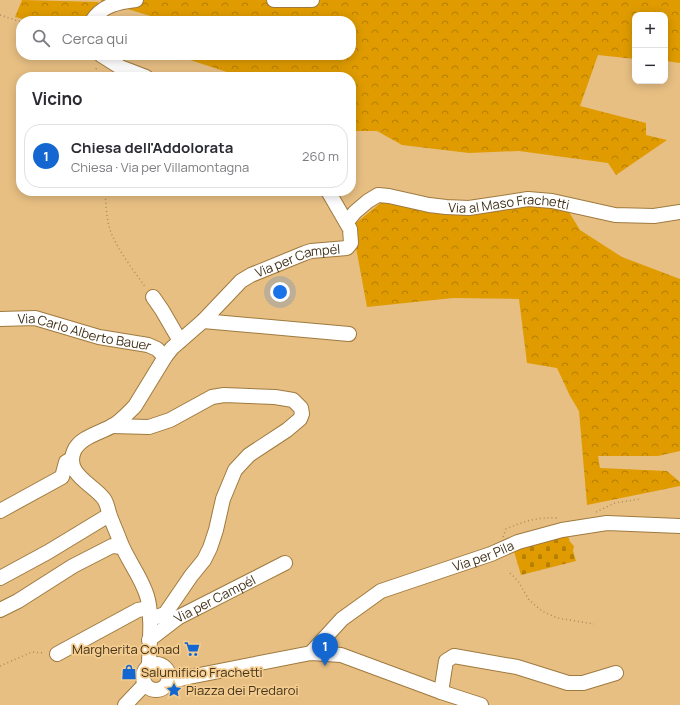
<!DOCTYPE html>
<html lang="it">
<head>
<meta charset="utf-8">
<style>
	:root { --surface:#fff; --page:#f2f2f3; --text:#2b2b33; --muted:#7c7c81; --line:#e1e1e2; --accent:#1467d1 }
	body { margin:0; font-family:Manrope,sans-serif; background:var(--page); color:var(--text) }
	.controls { position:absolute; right:12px; top:12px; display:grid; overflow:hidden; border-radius:8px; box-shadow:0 2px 10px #0003 }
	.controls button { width:36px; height:36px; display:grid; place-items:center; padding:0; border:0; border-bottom:1px solid var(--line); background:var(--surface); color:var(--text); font:20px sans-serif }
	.you { position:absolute; left:280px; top:292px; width:14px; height:14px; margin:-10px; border:3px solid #fff; border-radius:50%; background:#1a73e8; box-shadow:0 0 0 6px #1a73e833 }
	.badge { display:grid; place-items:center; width:26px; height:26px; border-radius:50%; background:var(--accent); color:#fff; font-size:13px; font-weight:700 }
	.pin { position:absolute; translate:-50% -33px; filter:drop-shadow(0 1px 2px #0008) }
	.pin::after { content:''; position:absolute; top:21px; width:14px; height:12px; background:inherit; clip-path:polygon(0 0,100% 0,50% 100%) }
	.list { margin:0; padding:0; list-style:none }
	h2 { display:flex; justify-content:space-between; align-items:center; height:52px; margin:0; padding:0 16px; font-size:17px }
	h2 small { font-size:13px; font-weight:400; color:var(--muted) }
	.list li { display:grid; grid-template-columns:26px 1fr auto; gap:12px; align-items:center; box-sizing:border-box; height:64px; margin:0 8px 8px; padding:0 8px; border:1px solid var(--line); border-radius:16px }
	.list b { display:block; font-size:15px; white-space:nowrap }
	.list p { margin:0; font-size:13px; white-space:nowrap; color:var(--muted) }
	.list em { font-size:13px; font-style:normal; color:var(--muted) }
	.icon { flex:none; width:22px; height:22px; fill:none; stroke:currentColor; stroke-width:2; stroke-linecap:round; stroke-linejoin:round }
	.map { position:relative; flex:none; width:680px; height:705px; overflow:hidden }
	.search { position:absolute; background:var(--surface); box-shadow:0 2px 10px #0003; left:16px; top:16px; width:340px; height:44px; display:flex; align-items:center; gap:10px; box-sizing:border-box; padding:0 14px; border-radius:16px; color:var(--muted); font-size:15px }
	.panel { position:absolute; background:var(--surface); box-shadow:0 2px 10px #0003; left:16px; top:72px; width:340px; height:124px; border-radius:16px }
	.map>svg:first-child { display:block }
	.forest { fill:url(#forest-crowns) }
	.cemetery { fill:url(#cemetery-stones) }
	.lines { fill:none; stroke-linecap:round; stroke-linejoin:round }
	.minor-casing { stroke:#9f7a3f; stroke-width:16 }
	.path { stroke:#aa8b5c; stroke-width:1.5; stroke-dasharray:1 3; stroke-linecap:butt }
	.minor { stroke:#fff; stroke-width:14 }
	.labels { text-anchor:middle; stroke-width:3.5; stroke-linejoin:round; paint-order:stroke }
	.street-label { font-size:13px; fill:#43331a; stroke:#f4cc8f }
	.poi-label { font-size:13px; fill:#43331a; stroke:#f4cc8f; text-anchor:start }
</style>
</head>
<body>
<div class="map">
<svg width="680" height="705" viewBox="0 0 680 705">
	<defs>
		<pattern id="forest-crowns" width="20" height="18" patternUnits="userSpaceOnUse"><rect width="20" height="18" fill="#df9b00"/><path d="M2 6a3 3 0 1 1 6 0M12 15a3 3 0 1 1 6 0" fill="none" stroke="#b67f02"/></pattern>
		<pattern id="cemetery-stones" width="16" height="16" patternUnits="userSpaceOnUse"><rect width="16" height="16" fill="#df9b00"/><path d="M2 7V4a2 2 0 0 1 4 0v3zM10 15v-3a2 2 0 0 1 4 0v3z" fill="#b67f02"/></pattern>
	</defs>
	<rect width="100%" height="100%" fill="#e7bf83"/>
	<g class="forest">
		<polygon points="22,0 98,2 98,8 86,21 32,21 15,17"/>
		<polygon points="101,0 680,0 680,63 665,61 665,15 635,15 635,59 598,55 580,106 646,123 646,135 667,140 616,175 608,163 519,151 469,153 402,145 377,131 351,131 351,77 242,77 181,57 181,55 351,55 351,21 167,21 101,1"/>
		<polygon points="382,202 525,204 567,209 580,230 622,257 680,279 680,451 658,456 598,456 600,468 667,471 680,482 680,486 587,505 579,411 570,396 557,368 527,363 519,299 453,298 367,307 352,226"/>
	</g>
	<polygon class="cemetery" points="567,533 570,542 574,546 573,551 576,561 521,575 513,548"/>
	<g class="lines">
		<defs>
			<g id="minor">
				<polyline points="274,0 312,0"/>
				<path d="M92,21C102,5 119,2 136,0"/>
				<polyline points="101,55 120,67 146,77"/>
				<path id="s1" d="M347,222L355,212L368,201L378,195L389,196L429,205L446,207L469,208L528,199L552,201L615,215L654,216L680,212"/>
				<polyline points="153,297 162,310 180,341"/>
				<path id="s2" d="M0,319L35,318L99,337L148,345L157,349L165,357"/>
				<polyline points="203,321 349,334"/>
				<polyline points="112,426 149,427 170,420 212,397 224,395 275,397 293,400 301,408 302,414 300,419 287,430 249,455 235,470 223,499 216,530 210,548 204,560 191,576 165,614 150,619"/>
				<polyline points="0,511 62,477 66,462 72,459"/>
				<polyline points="0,578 48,552 109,515"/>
				<polyline points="0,610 18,601 73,566 112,546 122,547"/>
				<path id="s3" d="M149,640L179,617L285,563"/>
				<path id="s4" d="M311,653L342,619L381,591L491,554L518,542L562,530L607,523L680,526"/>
				<polyline points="57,654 138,610 149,608"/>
				<circle cx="156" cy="677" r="13"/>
				<path id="s5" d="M149,666C149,646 153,615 147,596C141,576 127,560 120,541C117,533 113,524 110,516C108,510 107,503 104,499C93,484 64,474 74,451C80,437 100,433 112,426C120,422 128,413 135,406L165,357L172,348L203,321L241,281L251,275L305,253L311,251L347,248L351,243L350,229L328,191"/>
				<polyline points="168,682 189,677 311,653 341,655 441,692 481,705"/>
				<polyline points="441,692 446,661 454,656 517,667 568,683 583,683 616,673"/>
				<polyline points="125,705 145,684"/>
			</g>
		</defs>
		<use href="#minor" class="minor-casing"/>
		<g class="path">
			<polyline points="0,15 21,22"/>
			<polyline points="94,77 97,66"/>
			<path d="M105,191C106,205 106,221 112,235C120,253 134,271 146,288"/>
			<polyline points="596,512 615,503 640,499"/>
			<path d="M503,537L506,529C524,521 537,517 558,518"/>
			<polyline points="510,573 518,581 529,600 542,611 557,618 594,624"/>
			<polyline points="0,666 32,652 45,653"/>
		</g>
		<use href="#minor" class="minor"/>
	</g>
	<defs>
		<symbol id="supermarket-bare" viewBox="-9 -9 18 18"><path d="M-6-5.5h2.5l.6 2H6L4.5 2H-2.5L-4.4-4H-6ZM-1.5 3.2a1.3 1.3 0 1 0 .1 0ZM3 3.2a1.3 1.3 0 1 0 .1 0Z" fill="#1467d1" stroke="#f4cc8f" stroke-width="2.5" paint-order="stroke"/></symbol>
		<symbol id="shop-bare" viewBox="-9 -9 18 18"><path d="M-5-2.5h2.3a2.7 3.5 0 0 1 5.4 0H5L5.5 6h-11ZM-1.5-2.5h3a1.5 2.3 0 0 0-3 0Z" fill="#1467d1" stroke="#f4cc8f" stroke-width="2.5" paint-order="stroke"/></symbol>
		<symbol id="sight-bare" viewBox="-9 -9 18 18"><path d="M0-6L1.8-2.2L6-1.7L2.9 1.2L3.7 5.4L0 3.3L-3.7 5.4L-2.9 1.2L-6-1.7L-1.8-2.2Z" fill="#1467d1" stroke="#f4cc8f" stroke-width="2.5" paint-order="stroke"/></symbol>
	</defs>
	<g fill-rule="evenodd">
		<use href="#supermarket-bare" x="181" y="638" width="22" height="22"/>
		<use href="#shop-bare" x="118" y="661" width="22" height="22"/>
		<use href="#sight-bare" x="163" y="679" width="22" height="22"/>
	</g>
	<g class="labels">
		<g class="street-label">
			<text dy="5" stroke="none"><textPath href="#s1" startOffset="174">Via al Maso Frachetti</textPath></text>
			<text dy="5" stroke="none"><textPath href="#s5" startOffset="541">Via per Campél</textPath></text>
			<text dy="5" stroke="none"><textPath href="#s2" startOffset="86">Via Carlo Alberto Bauer</textPath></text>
			<text dy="5" stroke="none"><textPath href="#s4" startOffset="202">Via per Pila</textPath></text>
			<text dy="5" stroke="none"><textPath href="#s3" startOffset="78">Via per Campél</textPath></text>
		</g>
		<g class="poi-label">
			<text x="180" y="654" text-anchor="end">Margherita Conad</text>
			<text x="141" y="677">Salumificio Frachetti</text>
			<text x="186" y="695">Piazza dei Predaroi</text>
		</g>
	</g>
</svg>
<div class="controls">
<button>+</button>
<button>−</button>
</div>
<div class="you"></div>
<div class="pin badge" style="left:325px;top:666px">1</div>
<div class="search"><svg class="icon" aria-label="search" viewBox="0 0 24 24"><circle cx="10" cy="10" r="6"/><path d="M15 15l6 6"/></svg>Cerca qui</div>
<section class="panel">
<h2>Vicino<small></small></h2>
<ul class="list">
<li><span class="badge">1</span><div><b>Chiesa dell'Addolorata</b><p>Chiesa · Via per Villamontagna</p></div><em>260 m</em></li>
</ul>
</section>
</div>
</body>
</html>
